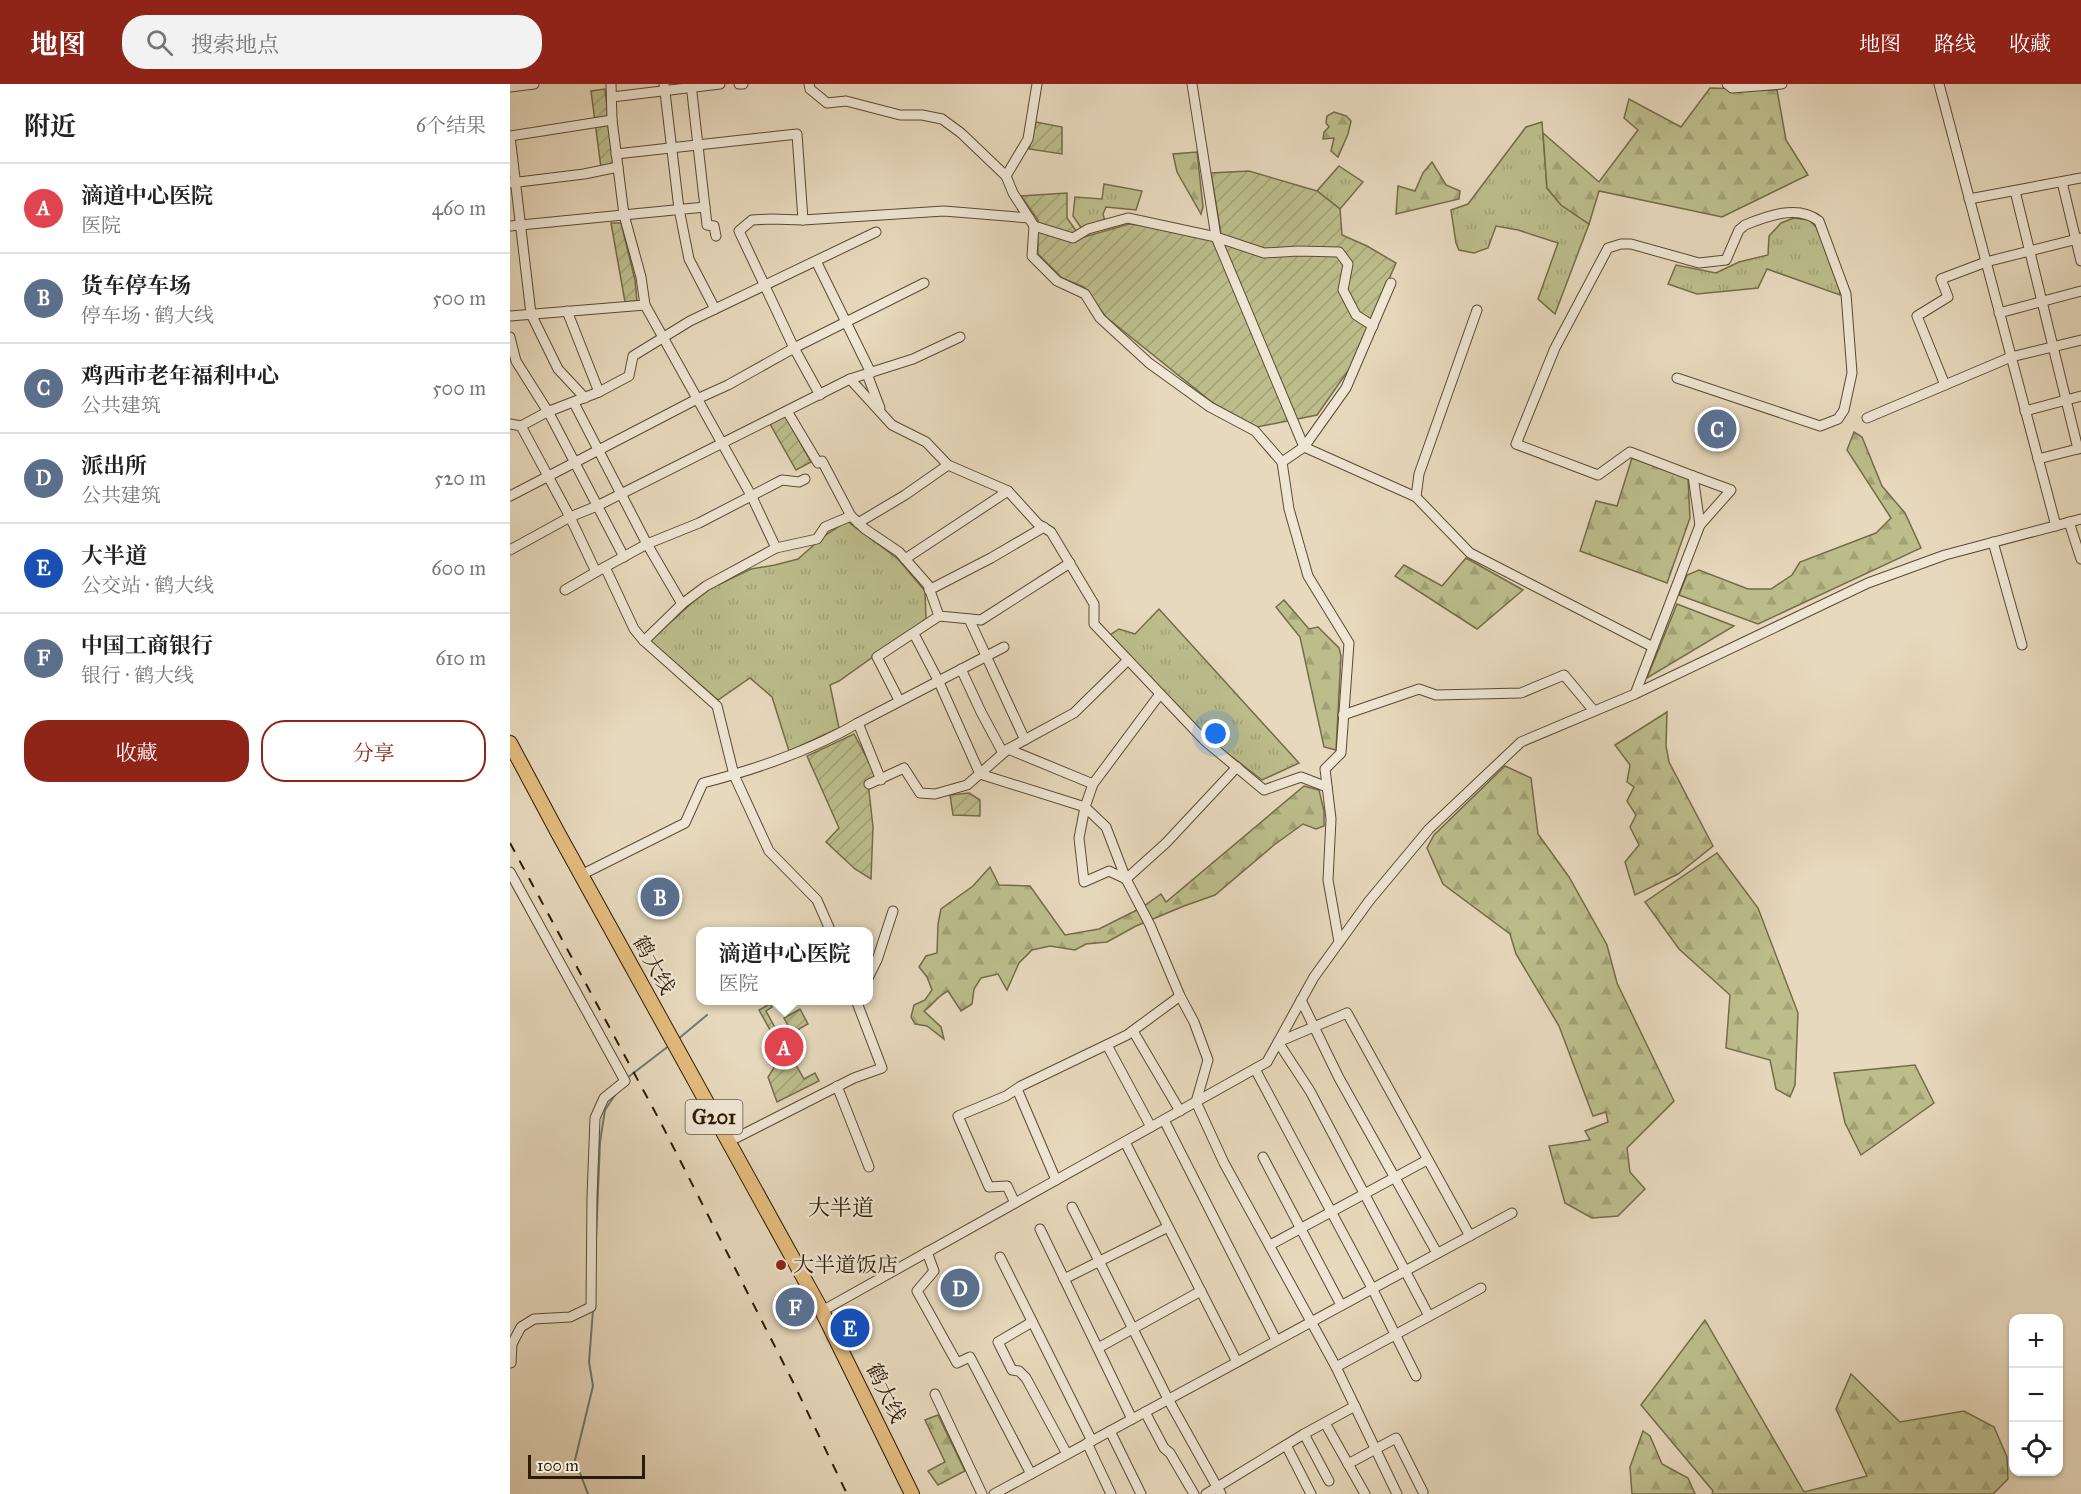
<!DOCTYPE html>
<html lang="zh">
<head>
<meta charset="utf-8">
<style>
	:root { --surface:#fff; --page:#f2f2f2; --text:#222; --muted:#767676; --line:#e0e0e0; --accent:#8f2418 }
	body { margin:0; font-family:"IM FELL Great Primer","Noto Serif SC",serif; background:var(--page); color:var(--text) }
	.controls { position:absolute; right:18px; bottom:18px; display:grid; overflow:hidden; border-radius:12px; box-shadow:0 2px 4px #0004 }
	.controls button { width:54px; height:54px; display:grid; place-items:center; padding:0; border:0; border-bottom:2px solid var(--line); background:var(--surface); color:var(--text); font:30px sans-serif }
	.scale { position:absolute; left:18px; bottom:15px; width:117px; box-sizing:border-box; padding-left:6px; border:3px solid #2c1b06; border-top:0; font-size:16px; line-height:21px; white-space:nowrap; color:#2c1b06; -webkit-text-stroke:4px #efe6d4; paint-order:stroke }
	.you { position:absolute; left:706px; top:650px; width:21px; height:21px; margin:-15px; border:4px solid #fff; border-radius:50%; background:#1a73e8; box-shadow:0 0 0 9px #1a73e833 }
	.badge { display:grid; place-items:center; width:39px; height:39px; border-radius:50%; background:var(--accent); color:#fff; font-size:20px; font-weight:700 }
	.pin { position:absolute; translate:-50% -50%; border:3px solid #fff; box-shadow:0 2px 6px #0006 }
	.popup { position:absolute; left:186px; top:843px; width:177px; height:78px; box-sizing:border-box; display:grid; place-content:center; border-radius:12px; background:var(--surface); filter:drop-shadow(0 2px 4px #0005); font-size:20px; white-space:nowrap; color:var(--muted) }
	.popup b { font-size:22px; color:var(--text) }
	.popup::after { content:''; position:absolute; left:50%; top:100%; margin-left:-12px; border:12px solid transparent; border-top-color:var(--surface) }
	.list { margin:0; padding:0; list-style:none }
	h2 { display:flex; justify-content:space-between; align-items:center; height:78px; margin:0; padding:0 24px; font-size:26px }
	h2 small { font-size:20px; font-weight:400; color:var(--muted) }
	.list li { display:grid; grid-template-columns:39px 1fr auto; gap:18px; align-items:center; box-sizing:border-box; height:90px; padding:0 24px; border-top:2px solid var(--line) }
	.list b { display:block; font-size:22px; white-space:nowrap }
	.list p { margin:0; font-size:20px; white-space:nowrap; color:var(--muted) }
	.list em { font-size:20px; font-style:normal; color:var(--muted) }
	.actions { display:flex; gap:12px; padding:18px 24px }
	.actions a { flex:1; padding:14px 0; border:2px solid var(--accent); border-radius:24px; text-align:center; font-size:21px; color:var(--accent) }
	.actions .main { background:var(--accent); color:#fff }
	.icon { flex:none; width:33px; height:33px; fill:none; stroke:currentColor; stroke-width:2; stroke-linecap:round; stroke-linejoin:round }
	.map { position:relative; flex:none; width:1571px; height:1410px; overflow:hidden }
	header { display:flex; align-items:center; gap:36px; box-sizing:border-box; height:84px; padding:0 30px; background:var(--accent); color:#fff }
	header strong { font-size:28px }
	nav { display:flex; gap:33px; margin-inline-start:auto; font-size:21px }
	.search { width:420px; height:54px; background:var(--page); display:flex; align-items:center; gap:15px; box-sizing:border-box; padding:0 21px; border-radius:24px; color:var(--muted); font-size:22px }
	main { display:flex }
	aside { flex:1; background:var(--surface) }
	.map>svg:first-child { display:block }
	.grass { fill:url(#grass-tufts); stroke:#746c49; stroke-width:1.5 }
	.forest { fill:url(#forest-firs); stroke:#746c49; stroke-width:1.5 }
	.garden { fill:url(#garden-furrows); stroke:#746c49; stroke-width:1.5 }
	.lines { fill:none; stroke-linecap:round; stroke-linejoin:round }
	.stream { stroke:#6d7a71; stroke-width:2 }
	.minor-casing { stroke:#5b4a34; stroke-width:11 }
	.highway-casing { stroke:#2c1b06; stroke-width:16 }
	.minor { stroke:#efe6d4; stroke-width:9 }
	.highway { stroke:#e4bc7e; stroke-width:14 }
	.rail { stroke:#2c1b06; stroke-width:2; stroke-dasharray:10 10; stroke-linecap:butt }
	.poi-dot { fill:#8f2418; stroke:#efe6d4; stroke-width:2 }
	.labels { text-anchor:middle; stroke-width:4.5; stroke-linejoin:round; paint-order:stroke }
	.shield { fill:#efe6d4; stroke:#665844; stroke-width:1.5 }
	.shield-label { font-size:20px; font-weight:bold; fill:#2c1b06 }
	.street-label { font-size:21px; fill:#2c1b06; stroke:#efe6d4 }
	.poi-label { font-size:21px; fill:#2c1b06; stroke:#efe6d4; text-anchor:start }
	.neighbourhood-label { font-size:22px; fill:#2c1b06; stroke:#efe6d4 }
</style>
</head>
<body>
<header>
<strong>地图</strong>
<div class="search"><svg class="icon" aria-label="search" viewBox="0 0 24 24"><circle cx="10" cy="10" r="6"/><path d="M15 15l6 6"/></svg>搜索地点</div>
<nav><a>地图</a><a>路线</a><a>收藏</a></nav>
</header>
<main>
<aside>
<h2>附近<small>6个结果</small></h2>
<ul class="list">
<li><span class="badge" style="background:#e0444e">A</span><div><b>滴道中心医院</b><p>医院</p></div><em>460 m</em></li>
<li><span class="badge" style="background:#5c6f8a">B</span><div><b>货车停车场</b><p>停车场 · 鹤大线</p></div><em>500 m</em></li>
<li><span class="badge" style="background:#5c6f8a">C</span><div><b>鸡西市老年福利中心</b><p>公共建筑</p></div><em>500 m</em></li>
<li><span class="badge" style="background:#5c6f8a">D</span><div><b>派出所</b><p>公共建筑</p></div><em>520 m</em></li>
<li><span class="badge" style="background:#1a4fb4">E</span><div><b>大半道</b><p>公交站 · 鹤大线</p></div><em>600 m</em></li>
<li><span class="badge" style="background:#5c6f8a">F</span><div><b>中国工商银行</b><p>银行 · 鹤大线</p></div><em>610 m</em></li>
</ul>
<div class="actions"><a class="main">收藏</a><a>分享</a></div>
</aside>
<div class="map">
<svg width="1571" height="1410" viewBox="0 0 1571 1410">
	<defs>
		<pattern id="grass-tufts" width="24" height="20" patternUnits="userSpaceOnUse" patternTransform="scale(1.5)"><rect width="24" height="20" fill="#bdbd8c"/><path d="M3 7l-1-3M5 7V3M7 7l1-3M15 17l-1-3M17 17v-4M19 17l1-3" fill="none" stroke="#a3a277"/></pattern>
		<pattern id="forest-firs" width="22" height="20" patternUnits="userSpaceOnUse" patternTransform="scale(1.5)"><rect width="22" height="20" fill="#bdbd8c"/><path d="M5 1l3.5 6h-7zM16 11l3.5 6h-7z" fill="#a3a277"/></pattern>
		<pattern id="garden-furrows" width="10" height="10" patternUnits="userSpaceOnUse" patternTransform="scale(1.5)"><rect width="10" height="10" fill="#bdbd8c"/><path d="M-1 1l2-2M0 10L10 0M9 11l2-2" fill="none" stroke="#a3a277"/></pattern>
	</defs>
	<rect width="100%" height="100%" fill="#e7d9bd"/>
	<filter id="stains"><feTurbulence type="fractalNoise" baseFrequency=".00333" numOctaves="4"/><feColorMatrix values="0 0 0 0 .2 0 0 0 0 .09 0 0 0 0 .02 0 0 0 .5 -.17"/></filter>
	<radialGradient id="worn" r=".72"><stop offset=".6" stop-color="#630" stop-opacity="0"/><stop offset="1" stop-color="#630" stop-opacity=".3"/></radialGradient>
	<g class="grass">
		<polygon points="1032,38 1037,104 1051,121 1079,140 1045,230 1028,215 1048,159 1008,146 986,142 978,164 964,169 949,166 946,159 941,126 958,120 1016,43"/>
		<polygon points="829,82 853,98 830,125 807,107"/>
		<polygon points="594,100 632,107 626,126 596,123 593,130 595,137 572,145 563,132 565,113 592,115"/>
		<polygon points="1284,134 1299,136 1307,144 1329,195 1330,211 1257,185 1248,204 1187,210 1158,200 1166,181 1206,189 1229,178 1258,171 1259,152 1271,139"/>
		<polygon points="337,437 388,475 415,507 416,535 329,597 320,601 329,644 279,667 262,613 240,594 208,616 140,557 195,507 241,485 265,481 288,475 314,452"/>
		<polygon points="649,525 789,679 752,696 700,656 600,551 609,545 625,550"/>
	</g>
	<g class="forest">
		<polygon points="1200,4 1267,6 1276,56 1298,91 1212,133 1089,107 1079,140 1051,121 1037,104 1033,49 1089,98 1128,46 1114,34 1119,15 1171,43"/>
		<polygon points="824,28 836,32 841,37 838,50 828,73 821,67 824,54 813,55 814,48 819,43 816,39 817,32"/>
		<polygon points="687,68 693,123 691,130 667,88 663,70"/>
		<polygon points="922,78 936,101 950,107 949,115 886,130 888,102 905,107 913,89"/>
		<polygon points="1344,348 1352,353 1372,402 1395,429 1411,464 1248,540 1169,511 1177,491 1189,486 1238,505 1261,505 1282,491 1290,478 1366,449 1381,434 1337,366"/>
		<polygon points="1122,374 1178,394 1180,434 1157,499 1070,467 1086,417 1107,422"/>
		<polygon points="956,474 1013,506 967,545 885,492 894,481 932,502"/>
		<polygon points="774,516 799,545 808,543 829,564 831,572 826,666 814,663 790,553 766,523"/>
		<polygon points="1167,520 1224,542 1137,594"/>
		<polygon points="1157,628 1156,662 1159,678 1203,762 1168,790 1125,811 1115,778 1129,761 1120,743 1126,731 1117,717 1124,703 1117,698 1120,681 1105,661"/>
		<polygon points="995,682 1021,694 1028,750 1059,793 1097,861 1107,899 1164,1017 1117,1064 1120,1088 1135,1105 1108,1132 1082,1134 1055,1119 1039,1062 1080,1056 1075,1047 1098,1038 1096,1028 1083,1032 1049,942 1006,870 1000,850 933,800 917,764 924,751"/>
		<path d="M794,702L809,706L814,727V742L806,745L793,740L764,761L705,811L674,822L626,842L597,858L576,860L565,866L540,862L522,866L509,879L497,906L488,890L471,894L464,905L462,920L451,927L438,907C427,912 424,920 414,927L431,943L434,955L417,942L405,940L401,933L404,921L415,916L422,906L417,893L409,883L416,872L427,869L428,840L431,825L463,802L480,783L489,801L520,802L555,851L589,845L631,824L651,810L656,818Z"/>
		<polygon points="1207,769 1248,824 1288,929 1285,1001 1280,1013 1266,1005 1260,976 1216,964 1220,911 1169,865 1135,818"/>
		<polygon points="1405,981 1424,1019 1351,1071 1335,1039 1324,989"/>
		<polygon points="1195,1236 1294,1408 1357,1392 1326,1325 1341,1290 1390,1338 1454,1327 1484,1343 1497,1373 1498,1395 1483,1410 1202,1410 1203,1407 1131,1321"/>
		<polygon points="428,1331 455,1387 428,1401 418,1387 435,1378 415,1336"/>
		<polygon points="1133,1347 1140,1352 1152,1380 1178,1394 1185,1410 1122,1410 1120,1383"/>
	</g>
	<g class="garden">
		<polygon points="95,5 103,78 101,83 91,84 81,7"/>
		<polygon points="526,38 552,43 552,70 519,65"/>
		<polygon points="739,87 807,107 830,125 832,151 857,162 886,179 840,284 807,331 747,343 703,319 596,233 574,203 552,194 528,170 528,136 511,112 557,109 557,134 571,154 619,140 711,150 701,89"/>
		<polygon points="101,139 111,139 125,196 127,217 115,218"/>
		<polygon points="275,332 301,378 286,386 260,340"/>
		<polygon points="344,650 367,693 358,698 363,743 361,795 345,785 316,758 329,744 297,672"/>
		<polygon points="459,709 470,716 470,732 443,731 440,711"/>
		<polygon points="260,920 262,923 256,927 274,960 269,962 249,926"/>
		<polygon points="290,925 298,940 282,949 274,934"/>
		<polygon points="278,967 294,995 305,989 309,997 267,1018 258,993 274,968"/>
	</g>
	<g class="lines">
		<g class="stream">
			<polyline points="167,956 197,931"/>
			<polyline points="117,994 160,961"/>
			<polyline points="86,1154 90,1058 95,1026 107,1008"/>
			<polyline points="78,1410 65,1376 83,1302 79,1278 83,1226"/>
		</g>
		<defs>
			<g id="minor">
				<polyline points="101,0 102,36 114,131 131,193 135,221 242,413 266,464"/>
				<polyline points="154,0 169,125 179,175 205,225"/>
				<polyline points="181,0 197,141 204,142 206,152"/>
				<polyline points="229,0 233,0"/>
				<polyline points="299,0 300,5 317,19 336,17 390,31 412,31 432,35 451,49 496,92 503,109 524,142 522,172 547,197 575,210 590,234 639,279 700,323 745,347 772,378"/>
				<polyline points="682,0 706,153 794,363 772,378 779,425 798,492 839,559 831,669 815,685 821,735 818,796 829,858"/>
				<polyline points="1217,0 1222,4 1272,0"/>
				<polyline points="1429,0 1546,442"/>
				<polyline points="0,3 24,0"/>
				<polyline points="102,13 210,0"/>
				<polyline points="106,70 287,50 293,136"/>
				<polyline points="496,92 518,55 527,0"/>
				<polyline points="1552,98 1571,177"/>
				<polyline points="0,99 74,90 108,83"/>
				<polyline points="1505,107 1568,365"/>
				<polyline points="1459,115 1571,94"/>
				<polyline points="0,142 195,123"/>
				<polyline points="524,142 563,154 578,145 618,134 706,153 754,169 788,167 829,168 838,180 833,206 846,231 863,242"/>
				<polyline points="306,177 361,289"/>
				<polyline points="881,199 836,304 794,363 906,413"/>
				<polyline points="967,226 909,390 906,413 960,469 1143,563"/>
				<polyline points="57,227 89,308"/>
				<polyline points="1489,229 1571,207"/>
				<polyline points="0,232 135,221"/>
				<polyline points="0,253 6,277 40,331 114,473"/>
				<polyline points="357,290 370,324"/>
				<path d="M1167,294L1310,342L1328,335L1334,326L1342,289L1336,210L1309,137C1288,120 1257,132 1235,141L1229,146L1216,176L1189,179L1121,160H1111L1098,164L1045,264L1006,360L1088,391L1120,368L1183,392L1190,441"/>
				<polyline points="340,295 382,341 416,358 438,381 498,407 528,440 541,448 584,520 584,540 695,657 754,706 791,693 817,703"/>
				<polyline points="1435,301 1407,232 1438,213 1431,195 1476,178 1571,154"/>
				<polyline points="310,311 284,264 229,147 242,136 261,135 293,136 434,127 519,134"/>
				<polyline points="75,314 48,285 21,230 0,52 102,36"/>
				<polyline points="64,319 137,460 172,520"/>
				<polyline points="277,327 308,379 312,377 341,432"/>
				<polyline points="1515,327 1571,312"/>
				<polyline points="1357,334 1501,273 1571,256"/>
				<polyline points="0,340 11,342 60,433 86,488 95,483 124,545 134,557 207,622 224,691 259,767 307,816 321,848"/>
				<polyline points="11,342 37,328 89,308 119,292 123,272 180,237 366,148"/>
				<polyline points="1528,375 1571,364"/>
				<polyline points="0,412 187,315 218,301 284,264 414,199"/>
				<polyline points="1559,438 1571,475"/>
				<polyline points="348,439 395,411 438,381"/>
				<polyline points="1483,458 1512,561"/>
				<polyline points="0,466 60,433 87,422 340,295 403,275 450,253"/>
				<polyline points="395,475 498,407"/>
				<polyline points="95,483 137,460 189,439 272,396 289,398 295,395"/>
				<polyline points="55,506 86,488"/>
				<polyline points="419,506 481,474 534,443"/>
				<polyline points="429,532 471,536 560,479"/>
				<polyline points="459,535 515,656"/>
				<polyline points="404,550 428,596 470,690 575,723 569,754 574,798 599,787 616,795 656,759 727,683"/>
				<polyline points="134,557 172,520 196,502 266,464 307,455 315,443 341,432 355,445 389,468 418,501 429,532 367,573 389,616"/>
				<polyline points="451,585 471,628 493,669"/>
				<polyline points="1125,610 1190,441 1221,406 1183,392"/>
				<polyline points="833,631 909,605 926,611 1011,609 1054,591 1084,627"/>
				<polyline points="498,665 583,700 575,723 596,743 616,795 640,841 670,912 684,938 698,976 686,1018 714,1079 826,1283 971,1204"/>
				<polyline points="371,696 348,639 494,563"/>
				<polyline points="359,700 394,684 410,709 425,710 457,701 498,665 564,629 618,576"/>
				<polyline points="583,700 650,610"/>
				<polyline points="0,788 115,997 94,1014 85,1034 82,1113 81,1223 60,1233 24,1235 11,1243 2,1260 1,1279"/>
				<path d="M71,791L175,739L193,699C247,685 300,667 348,639"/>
				<polyline points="358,894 367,876 383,827"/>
				<polyline points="791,916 829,994 927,1169"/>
				<polyline points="623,947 670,1027"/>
				<polyline points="597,961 641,1043"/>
				<polyline points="745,985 862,1204 906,1292"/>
				<polyline points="327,1002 359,1083"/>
				<polyline points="507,1005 546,1096"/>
				<polyline points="654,1036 766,1256"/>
				<polyline points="218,1058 344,994 372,984 346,916"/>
				<polyline points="615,1058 727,1278"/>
				<polyline points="753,1073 831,1221"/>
				<polyline points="505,1119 497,1102 479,1103 448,1032 496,1012 511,1002 617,951 670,912"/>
				<polyline points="562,1123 658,1315 711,1410"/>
				<polyline points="530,1145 622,1335"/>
				<polyline points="760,1161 917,1076"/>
				<polyline points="417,1168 424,1187 407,1207 447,1279 460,1273 521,1390"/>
				<polyline points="490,1173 582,1357"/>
				<polyline points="554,1195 658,1143"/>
				<polyline points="312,1227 757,978 804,893 859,817 919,745 1011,658 1125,610 1358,499 1435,471 1571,435"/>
				<polyline points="919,1232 800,1007 768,958 837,929 960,1152"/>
				<polyline points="522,1238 488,1258 502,1286 509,1287 516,1294 557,1370"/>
				<polyline points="588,1264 691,1207"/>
				<polyline points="826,1283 887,1410"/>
				<polyline points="425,1310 472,1410"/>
				<polyline points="635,1328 654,1364 660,1369 684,1410"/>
				<polyline points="815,1339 855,1410"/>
				<polyline points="600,1347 631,1410"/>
				<polyline points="794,1350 819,1397"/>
				<polyline points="577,1359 601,1410"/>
				<polyline points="776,1361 801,1410"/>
				<polyline points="838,1380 886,1354 913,1408"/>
				<polyline points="484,1410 1002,1129"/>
				<polyline points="696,1410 794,1350 845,1322"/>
			</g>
			<polyline id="highway" points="0,659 48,749 312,1227 402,1410"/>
		</defs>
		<use href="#minor" class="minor-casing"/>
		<use href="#highway" class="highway-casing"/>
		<use href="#minor" class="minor"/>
		<use href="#highway" class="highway"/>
		<polyline class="rail" points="0,759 151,1039 283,1298 337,1410"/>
	</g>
	<circle class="poi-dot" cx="271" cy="1181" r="6"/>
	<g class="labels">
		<rect class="shield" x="175.5" y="1016" width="57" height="34" rx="4.5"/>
		<g class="shield-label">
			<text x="204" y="1040">G201</text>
		</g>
		<g class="street-label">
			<text transform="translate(144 881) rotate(61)" y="7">鹤大线</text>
			<text transform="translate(376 1309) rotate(64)" y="7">鹤大线</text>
		</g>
		<g class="poi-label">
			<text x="283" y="1188">大半道饭店</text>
		</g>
		<g class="neighbourhood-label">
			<text x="331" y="1131">大半道</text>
		</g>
	</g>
	<rect width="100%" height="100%" filter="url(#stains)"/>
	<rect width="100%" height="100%" fill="url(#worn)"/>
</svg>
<div class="controls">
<button>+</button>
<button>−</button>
<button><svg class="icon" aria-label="locate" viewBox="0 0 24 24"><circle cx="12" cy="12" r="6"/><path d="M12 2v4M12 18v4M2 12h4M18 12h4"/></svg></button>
</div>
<div class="scale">100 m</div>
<div class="you"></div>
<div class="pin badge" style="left:274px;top:963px;background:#e0444e">A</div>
<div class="popup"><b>滴道中心医院</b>医院</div>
<div class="pin badge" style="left:150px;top:813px;background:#5c6f8a">B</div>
<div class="pin badge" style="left:1207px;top:345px;background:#5c6f8a">C</div>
<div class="pin badge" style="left:450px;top:1204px;background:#5c6f8a">D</div>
<div class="pin badge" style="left:340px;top:1244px;background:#1a4fb4">E</div>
<div class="pin badge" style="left:285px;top:1223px;background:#5c6f8a">F</div>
</div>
</main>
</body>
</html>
